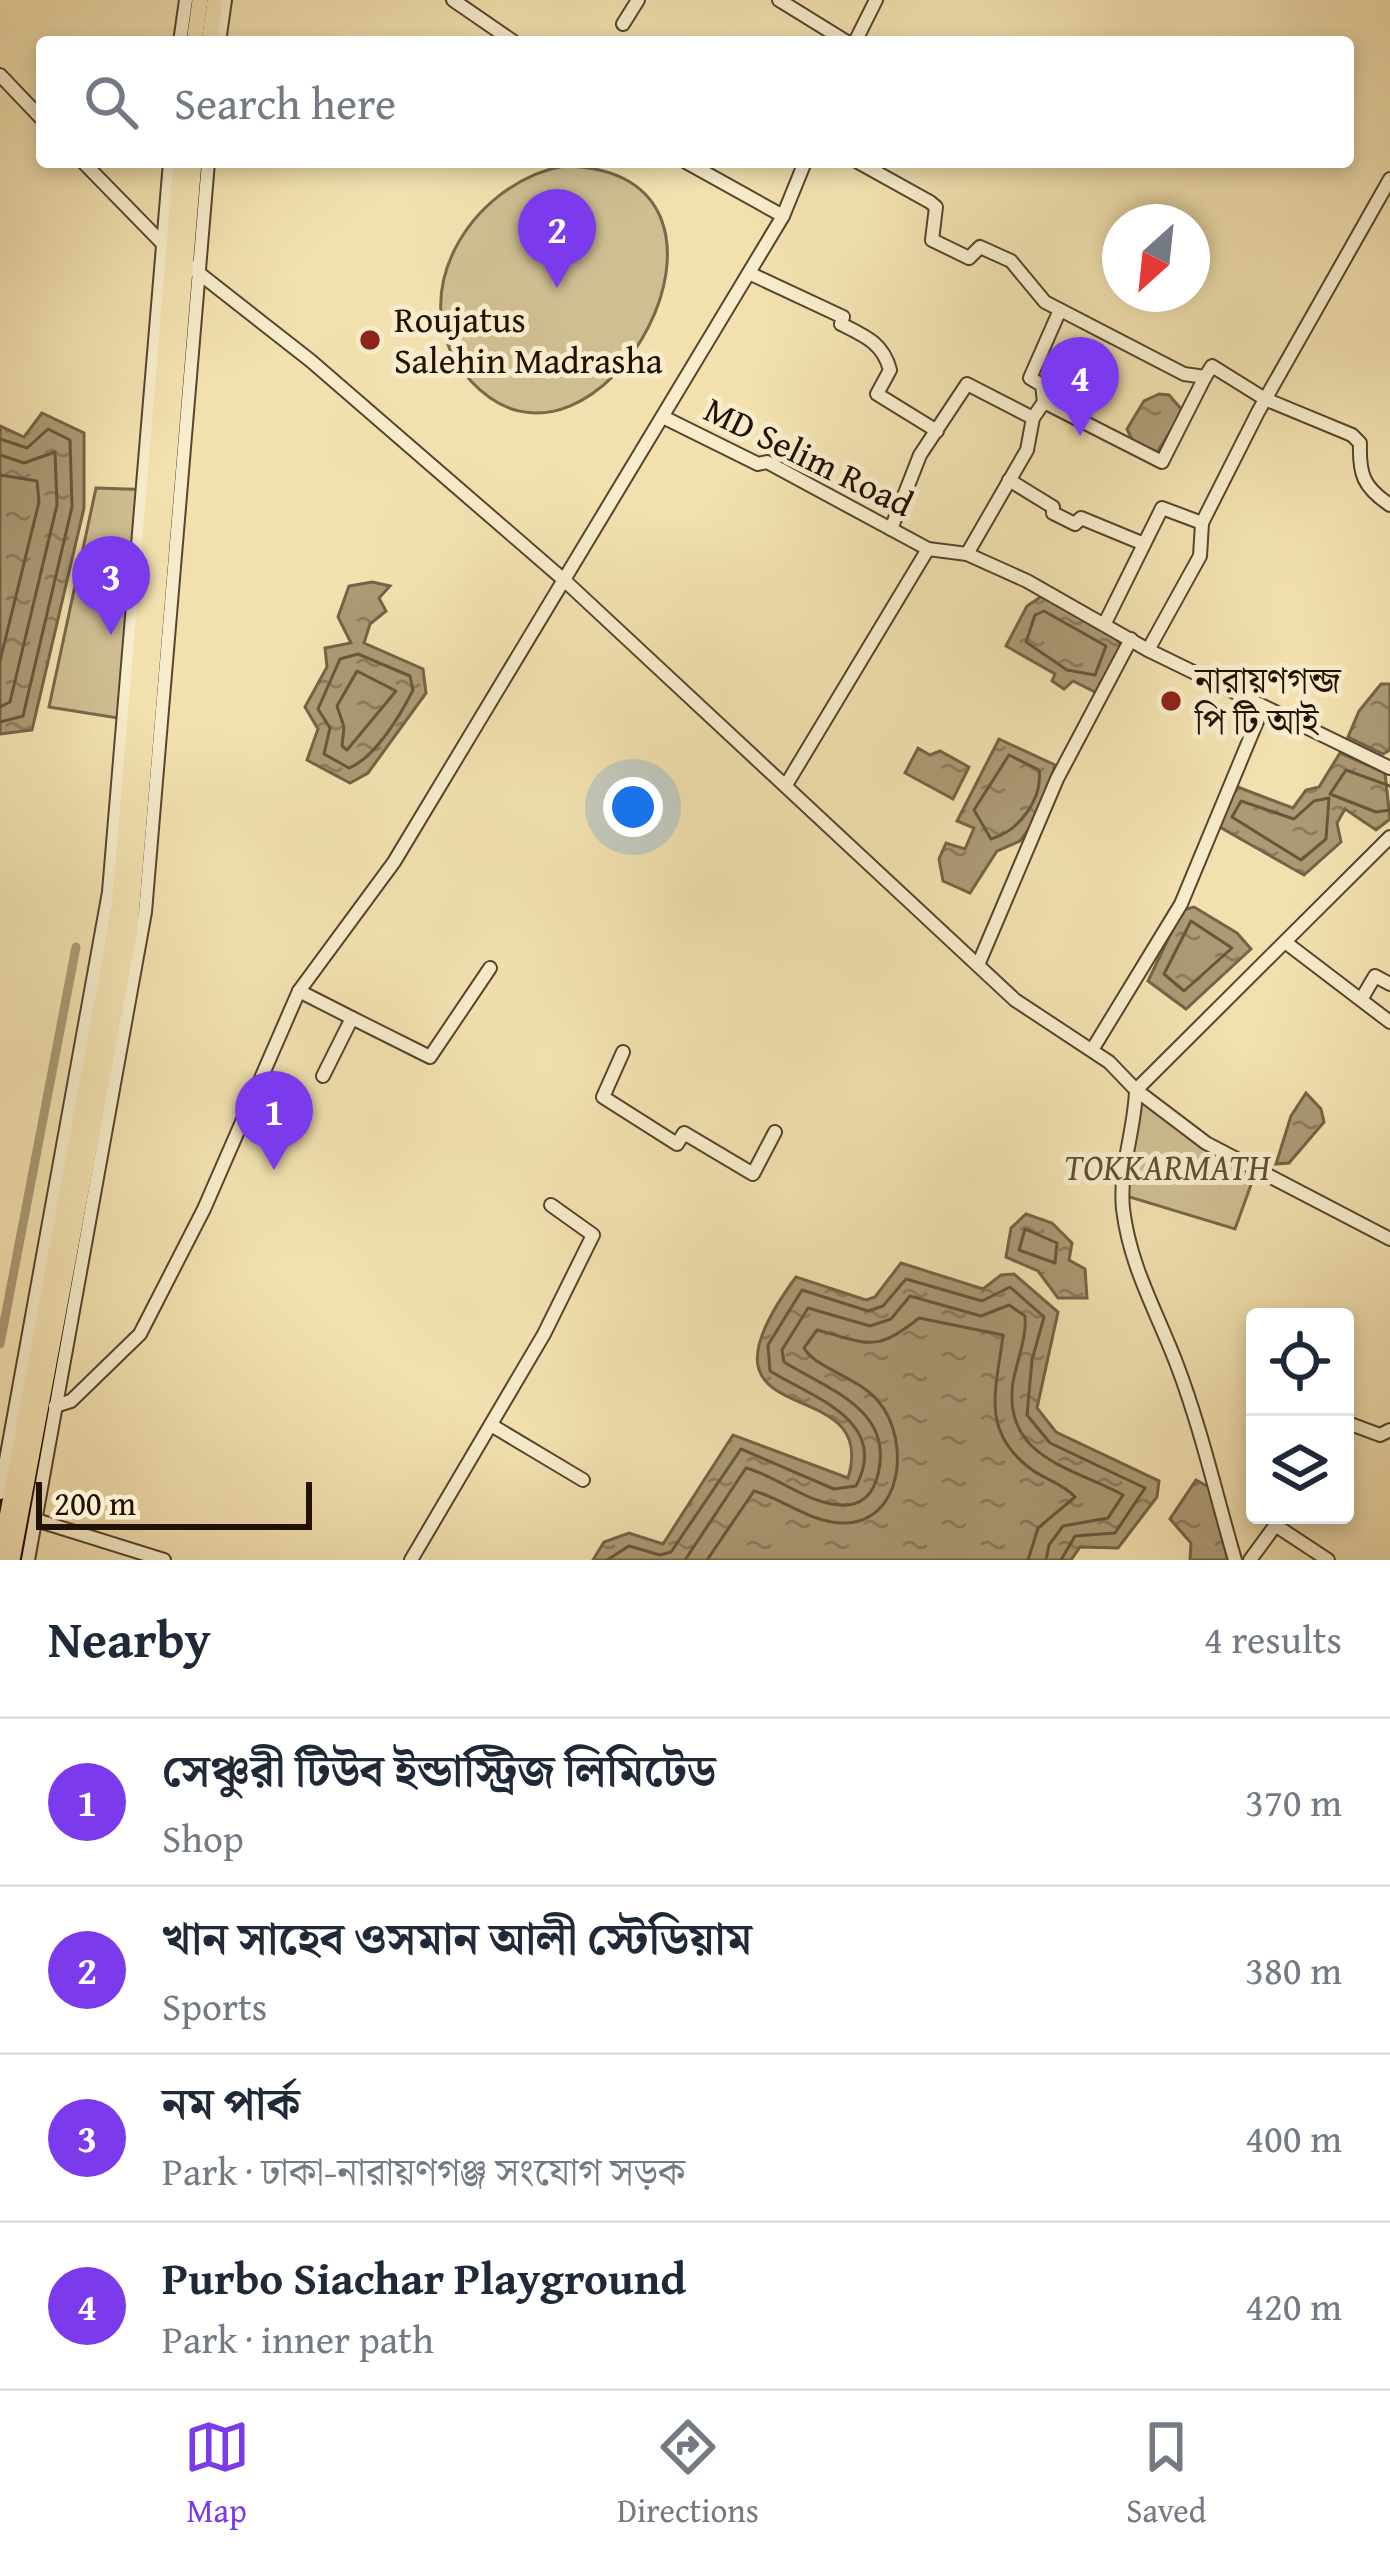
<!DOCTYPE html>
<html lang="en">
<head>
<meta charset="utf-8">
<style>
	:root { --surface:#fff; --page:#f6f6f7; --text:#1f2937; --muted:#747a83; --line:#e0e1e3; --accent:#7c3aed }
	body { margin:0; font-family:"Gentium Book Plus","Noto Serif Bengali",serif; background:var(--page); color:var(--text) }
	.controls { position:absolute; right:36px; bottom:36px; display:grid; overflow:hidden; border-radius:12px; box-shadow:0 6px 18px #0003 }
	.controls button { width:108px; height:108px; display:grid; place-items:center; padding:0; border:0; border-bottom:3px solid var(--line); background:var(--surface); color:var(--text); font:60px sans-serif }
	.compass { position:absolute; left:1102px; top:204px; width:108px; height:108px; border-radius:50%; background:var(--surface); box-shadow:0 6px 18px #0003; rotate:207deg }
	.scale { position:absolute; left:36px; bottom:30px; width:276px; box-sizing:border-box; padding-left:12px; border:6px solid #231103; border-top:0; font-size:33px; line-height:42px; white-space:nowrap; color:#231103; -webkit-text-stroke:9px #f7eccb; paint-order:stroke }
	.you { position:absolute; left:633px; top:807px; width:42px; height:42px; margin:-30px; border:9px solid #fff; border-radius:50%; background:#1a73e8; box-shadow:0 0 0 18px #1a73e833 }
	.badge { display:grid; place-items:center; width:78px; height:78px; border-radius:50%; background:var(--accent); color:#fff; font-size:39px; font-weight:700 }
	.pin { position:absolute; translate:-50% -99px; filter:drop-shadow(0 3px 6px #0008) }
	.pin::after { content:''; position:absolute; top:63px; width:42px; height:36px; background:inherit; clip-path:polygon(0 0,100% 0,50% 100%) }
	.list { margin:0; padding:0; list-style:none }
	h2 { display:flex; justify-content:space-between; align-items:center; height:156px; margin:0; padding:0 48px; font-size:51px }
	h2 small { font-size:39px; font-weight:400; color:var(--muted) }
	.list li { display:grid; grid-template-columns:78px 1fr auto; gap:36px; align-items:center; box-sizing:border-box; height:168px; padding:0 48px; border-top:3px solid var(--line) }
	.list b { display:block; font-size:45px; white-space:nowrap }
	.list p { margin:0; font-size:39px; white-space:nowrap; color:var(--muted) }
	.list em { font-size:39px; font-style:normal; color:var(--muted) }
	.icon { flex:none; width:66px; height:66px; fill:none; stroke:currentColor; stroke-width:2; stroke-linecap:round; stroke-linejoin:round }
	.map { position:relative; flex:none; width:1390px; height:1560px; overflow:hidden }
	.search { position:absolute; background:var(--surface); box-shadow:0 6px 18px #0003; left:36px; right:36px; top:36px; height:132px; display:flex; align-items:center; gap:30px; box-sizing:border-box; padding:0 42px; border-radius:12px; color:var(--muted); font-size:45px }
	.sheet { height:828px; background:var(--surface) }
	nav { display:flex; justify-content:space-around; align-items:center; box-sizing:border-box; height:168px; border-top:3px solid var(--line); background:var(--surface); font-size:33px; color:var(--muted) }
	nav a { display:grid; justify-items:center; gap:6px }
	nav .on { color:var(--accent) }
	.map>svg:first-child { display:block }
	.park { fill:#cfbe92; stroke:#79684a; stroke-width:3 }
	.water { fill:url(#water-ripples); stroke:#756347; stroke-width:3 }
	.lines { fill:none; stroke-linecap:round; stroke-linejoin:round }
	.shore { stroke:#68563c; stroke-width:3 }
	.canal { stroke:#ac9a75; stroke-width:9 }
	.minor-casing { stroke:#57452e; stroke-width:16 }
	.major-casing { stroke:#231103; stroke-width:20 }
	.minor { stroke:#f7eccb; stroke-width:12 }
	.major { stroke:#f2e1af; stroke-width:15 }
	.poi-dot { fill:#8f2418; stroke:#f7eccb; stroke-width:4.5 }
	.labels { text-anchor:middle; stroke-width:10; stroke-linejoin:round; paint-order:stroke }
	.poi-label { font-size:36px; fill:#231103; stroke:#f7eccb; text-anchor:start }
	.street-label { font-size:36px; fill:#231103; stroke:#f7eccb }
	.park-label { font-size:36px; font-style:italic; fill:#5f4e35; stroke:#f7eccb }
</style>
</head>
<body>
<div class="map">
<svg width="1390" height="1560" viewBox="0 0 1390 1560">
	<defs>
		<pattern id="water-ripples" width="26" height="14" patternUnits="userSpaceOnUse" patternTransform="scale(3)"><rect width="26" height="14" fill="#ac9a75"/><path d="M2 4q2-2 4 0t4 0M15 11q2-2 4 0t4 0" fill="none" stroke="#8c7c5e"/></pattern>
	</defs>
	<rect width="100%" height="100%" fill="#f2e1af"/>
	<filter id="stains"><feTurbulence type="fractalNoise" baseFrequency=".00167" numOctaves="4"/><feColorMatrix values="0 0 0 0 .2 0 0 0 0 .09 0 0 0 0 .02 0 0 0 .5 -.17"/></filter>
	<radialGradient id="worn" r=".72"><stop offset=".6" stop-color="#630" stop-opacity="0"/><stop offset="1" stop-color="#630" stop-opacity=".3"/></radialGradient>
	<g class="park">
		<path d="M564,166C788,169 597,520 470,380C398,300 470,183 564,166Z"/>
		<polygon points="96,488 155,490 137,721 49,707"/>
		<polygon points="1135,1097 1176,1120 1252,1182 1235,1229 1123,1195"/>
	</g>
	<g class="water">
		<polygon points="1159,394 1169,395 1183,411 1156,454 1135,446 1127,429 1144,401"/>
		<polygon points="42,413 84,433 84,508 32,730 0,734 0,426 24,437"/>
		<polygon points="372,582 390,586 379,598 386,611 370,624 364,643 423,669 426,693 368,773 350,783 307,760 318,729 305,707 327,667 325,648 351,643 338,617 349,586"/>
		<polygon points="1042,596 1103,627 1123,646 1097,693 1073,681 1064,689 1052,681 1055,674 1006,646 1027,606"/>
		<polygon points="1381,684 1390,684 1390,750 1383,754 1348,737 1359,711"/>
		<polygon points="999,739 1055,765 1040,814 1020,841 997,851 970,893 943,881 939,859 946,843 965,849 974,828 957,821"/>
		<polygon points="918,748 930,755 940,751 969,767 953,799 905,773"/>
		<polygon points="1340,753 1385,773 1390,819 1376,830 1345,809 1337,823 1341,842 1304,875 1216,825 1235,786 1293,808 1306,790 1319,787"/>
		<polygon points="1194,907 1237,933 1251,949 1186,1009 1148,981 1182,910"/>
		<polygon points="1306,1093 1321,1109 1324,1122 1289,1163 1276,1164 1291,1116"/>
		<polygon points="1026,1214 1052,1223 1072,1243 1069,1260 1085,1269 1087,1298 1058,1298 1038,1271 1006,1257 1011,1228"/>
		<path d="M901,1263L983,1289L1001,1275L1014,1274L1058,1312L1037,1408L1056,1432L1159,1481L1157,1497L1118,1548L1080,1547L1071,1560H593L604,1542L629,1533L663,1544L733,1435L848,1478C882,1366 674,1442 796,1277L866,1300L875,1297Z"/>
		<polygon points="1196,1480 1209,1487 1228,1560 1190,1560 1191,1543 1170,1519"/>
	</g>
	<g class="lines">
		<g class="shore">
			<polyline points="0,439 27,448 48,429 70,440 72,507 23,716 0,722"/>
			<polyline points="0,455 24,463 55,452 57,505 10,702 0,707"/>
			<polyline points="0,475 37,481 39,502 0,661"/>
			<polygon points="1044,611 1106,646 1095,675 1067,670 1026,642 1035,615"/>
			<path d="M358,654L410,676L413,690C401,714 375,758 349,768L324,754L330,728L318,709L340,659Z"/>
			<polygon points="357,671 396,691 347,750 342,746 344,727 337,706"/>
			<path d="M1009,755L1039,770C1043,799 1019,831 991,839L974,810Z"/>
			<polyline points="1390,786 1346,770 1330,794 1376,812 1390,810"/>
			<polygon points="1329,798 1326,839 1301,860 1232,817 1241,801 1294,819 1314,801"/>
			<polygon points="1191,921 1232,948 1184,991 1164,974"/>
			<polygon points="1025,1229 1057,1243 1055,1263 1019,1250"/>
			<path d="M607,1560L629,1546L660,1555L671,1552L741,1449L834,1489L856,1486C891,1421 812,1397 770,1371L768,1345L802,1290L868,1311L883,1306L906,1279L982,1301L1010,1287L1044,1317L1032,1360L1027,1415L1050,1443L1145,1488L1115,1533L1075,1536L1061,1560"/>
			<path d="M685,1560L746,1468C777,1476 808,1504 841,1505C859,1506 870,1498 876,1481C899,1411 829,1390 784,1362L782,1350L808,1308L870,1326L891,1319L910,1296L981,1316L1009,1305L1025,1316C1027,1336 1017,1361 1013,1382C1002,1457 1071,1467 1123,1495L1108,1518L1063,1526L1049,1545L1046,1560"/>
			<path d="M707,1560L754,1491C783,1499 810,1522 841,1523C904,1525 911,1439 878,1401C858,1377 815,1368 804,1348L817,1330C867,1343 875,1354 919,1318L1003,1335C997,1387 980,1428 1027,1466C1042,1479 1063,1483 1075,1497L1038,1528L1028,1560"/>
		</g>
		<polyline class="canal" points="0,1344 76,947"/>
		<defs>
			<g id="minor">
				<polyline points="453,0 514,42"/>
				<polyline points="779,0 847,42"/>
				<polyline points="623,24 638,0"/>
				<polyline points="180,42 186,0"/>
				<polyline points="219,42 225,0"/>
				<polyline points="855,42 876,0"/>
				<polyline points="0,75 42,119"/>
				<polyline points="83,162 166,247"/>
				<path d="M858,162L930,202L936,207L932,240L969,258L980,247L1011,261L1045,302L1184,374L1205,377L1212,366L1265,399L1352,435L1360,443C1359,474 1363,487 1390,505"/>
				<polyline points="783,216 805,162"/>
				<path d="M186,263L311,361L564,580L1015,1000L1109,1062L1136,1090C1135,1130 1119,1168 1123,1209C1130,1267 1157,1312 1177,1365C1201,1428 1216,1495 1235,1560"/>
				<path d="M749,273L843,317L841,324C865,336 883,343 890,370L877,394L937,431"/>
				<polyline points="1060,310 1030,378 1042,385 1044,402 1162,462 1205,377"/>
				<polyline points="663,417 758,464 767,462 928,549 967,554 1027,581 1148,650 1390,768"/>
				<polyline points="1009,480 1053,507 1053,513 1075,524 1081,518 1144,544"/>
				<polyline points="891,529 920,455 967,384 1033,418"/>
				<polyline points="967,554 1027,450 1033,418 1044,402"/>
				<polyline points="1105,623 1162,508 1202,523"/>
				<polyline points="1148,650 1200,556 1202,523 1258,412 1390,179"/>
				<polyline points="786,785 928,549"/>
				<polyline points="1390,837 1136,1090 1206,1143 1390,1239"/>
				<polyline points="1285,942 1390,1022"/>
				<polyline points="978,965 1057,779 1131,639"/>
				<polyline points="299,991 394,862 783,216 686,162"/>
				<polyline points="1362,998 1375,976 1390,984"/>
				<polyline points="1092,1050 1181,904 1263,707"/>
				<polyline points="623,1052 603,1097 677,1144 684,1133 753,1174 775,1132"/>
				<polyline points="323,1076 352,1018 430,1057 490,968"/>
				<polyline points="55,1406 71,1401 140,1334 204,1209 299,991 352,1018"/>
				<polyline points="1345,1422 1380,1435 1390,1430"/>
				<polyline points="491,1425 583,1480"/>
				<polyline points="0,1493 109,892 170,162"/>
				<polyline points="36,1520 164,1560"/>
				<polyline points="1278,1527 1328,1560"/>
				<polyline points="28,1560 145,912 208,162"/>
				<polyline points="411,1560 544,1334 593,1235 551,1205"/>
				<polyline points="1250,1560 1283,1515"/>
			</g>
			<g id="major">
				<polyline points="194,42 200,0"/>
				<polyline points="209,42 215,0"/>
				<polyline points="0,1556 119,910 181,162"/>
				<polyline points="12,1560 130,929 194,162"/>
			</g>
		</defs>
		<use href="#minor" class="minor-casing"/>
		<use href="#major" class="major-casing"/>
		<use href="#minor" class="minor"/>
		<use href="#major" class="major"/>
	</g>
	<g class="poi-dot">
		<circle cx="370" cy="340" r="12"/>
		<circle cx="1171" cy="701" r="12"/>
	</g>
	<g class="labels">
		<g class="poi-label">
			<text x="394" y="332">Roujatus<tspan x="394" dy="41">Salehin Madrasha</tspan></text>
			<text x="1195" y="693">নারায়ণগন্জ<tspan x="1195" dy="41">পি টি আই</tspan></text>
		</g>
		<g class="street-label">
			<text transform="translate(809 456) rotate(26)" y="13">MD Selim Road</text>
		</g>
		<g class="park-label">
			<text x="1167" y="1180">TOKKARMATH</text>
		</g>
	</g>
	<rect width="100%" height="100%" filter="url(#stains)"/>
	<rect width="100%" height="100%" fill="url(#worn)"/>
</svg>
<div class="controls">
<button><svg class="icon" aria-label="locate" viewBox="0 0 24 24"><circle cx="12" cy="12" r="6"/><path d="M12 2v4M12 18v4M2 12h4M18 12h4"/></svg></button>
<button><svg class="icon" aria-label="layers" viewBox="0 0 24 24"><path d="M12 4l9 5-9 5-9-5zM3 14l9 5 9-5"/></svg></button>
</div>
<svg class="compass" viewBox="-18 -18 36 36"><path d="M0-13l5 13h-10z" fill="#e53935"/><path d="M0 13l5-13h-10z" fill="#747a83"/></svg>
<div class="scale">200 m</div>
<div class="you"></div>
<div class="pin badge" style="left:274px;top:1170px">1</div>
<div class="pin badge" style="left:557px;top:288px">2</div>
<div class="pin badge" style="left:111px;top:635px">3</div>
<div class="pin badge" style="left:1080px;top:436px">4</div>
<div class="search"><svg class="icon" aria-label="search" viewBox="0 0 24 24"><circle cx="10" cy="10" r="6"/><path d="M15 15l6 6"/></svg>Search here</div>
</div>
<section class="sheet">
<h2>Nearby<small>4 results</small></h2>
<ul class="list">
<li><span class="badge">1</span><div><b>সেঞ্চুরী টিউব ইন্ডাস্ট্রিজ লিমিটেড</b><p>Shop</p></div><em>370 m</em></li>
<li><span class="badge">2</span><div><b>খান সাহেব ওসমান আলী স্টেডিয়াম</b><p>Sports</p></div><em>380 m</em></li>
<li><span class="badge">3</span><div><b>নম পার্ক</b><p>Park · ঢাকা-নারায়ণগঞ্জ সংযোগ সড়ক</p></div><em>400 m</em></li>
<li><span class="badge">4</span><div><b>Purbo Siachar Playground</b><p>Park · inner path</p></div><em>420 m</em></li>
</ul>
</section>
<nav>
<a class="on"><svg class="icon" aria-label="map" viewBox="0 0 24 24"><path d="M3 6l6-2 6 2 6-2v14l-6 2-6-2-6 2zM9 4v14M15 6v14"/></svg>Map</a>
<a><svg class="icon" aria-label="directions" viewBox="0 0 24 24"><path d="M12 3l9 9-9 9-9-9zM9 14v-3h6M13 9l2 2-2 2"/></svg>Directions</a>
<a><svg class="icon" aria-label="saved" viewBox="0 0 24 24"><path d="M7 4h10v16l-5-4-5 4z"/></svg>Saved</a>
</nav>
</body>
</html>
